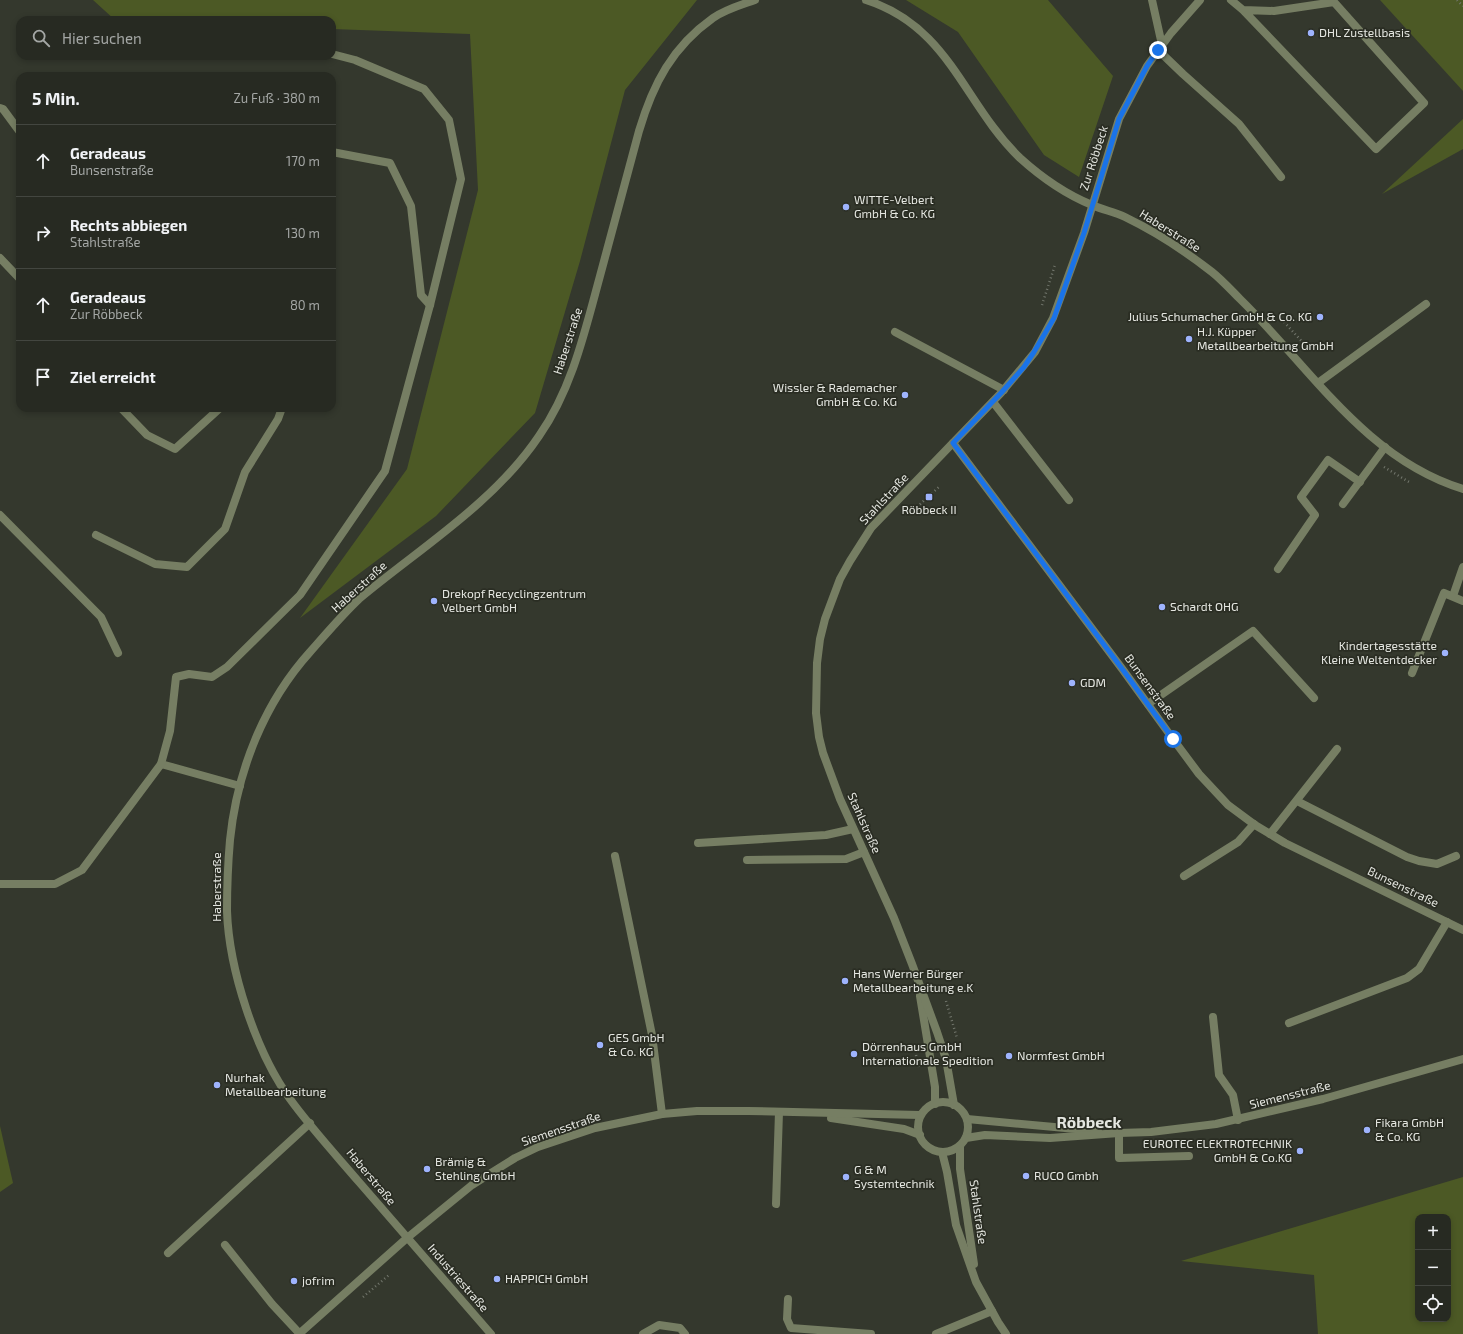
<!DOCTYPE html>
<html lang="de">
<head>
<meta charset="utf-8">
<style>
	:root { --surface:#272a22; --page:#2f322a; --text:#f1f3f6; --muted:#a4a7a5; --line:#434640 }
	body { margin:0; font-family:"Exo 2",sans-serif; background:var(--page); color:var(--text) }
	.controls { position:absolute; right:12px; bottom:12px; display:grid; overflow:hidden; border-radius:8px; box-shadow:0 2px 6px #0003 }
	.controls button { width:36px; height:36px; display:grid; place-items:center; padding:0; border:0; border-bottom:1px solid var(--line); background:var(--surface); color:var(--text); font:20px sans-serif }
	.stop { position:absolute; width:12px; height:12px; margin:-9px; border:3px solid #1a73e8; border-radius:50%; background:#fff }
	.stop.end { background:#1a73e8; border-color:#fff; box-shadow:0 1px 4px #0008 }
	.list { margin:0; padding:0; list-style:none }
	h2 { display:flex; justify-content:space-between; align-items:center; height:52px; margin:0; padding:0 16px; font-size:17px }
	h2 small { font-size:13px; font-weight:400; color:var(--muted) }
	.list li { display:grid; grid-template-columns:26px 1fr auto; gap:12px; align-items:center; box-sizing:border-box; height:72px; padding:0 16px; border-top:1px solid var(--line) }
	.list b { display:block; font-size:15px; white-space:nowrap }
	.list p { margin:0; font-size:13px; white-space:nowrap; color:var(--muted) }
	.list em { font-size:13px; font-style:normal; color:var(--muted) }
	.icon { flex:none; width:22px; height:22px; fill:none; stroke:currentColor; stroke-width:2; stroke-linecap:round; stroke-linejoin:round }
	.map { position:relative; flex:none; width:1463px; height:1334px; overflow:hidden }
	.search { position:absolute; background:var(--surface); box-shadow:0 2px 6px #0003; left:16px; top:16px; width:320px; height:44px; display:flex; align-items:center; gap:10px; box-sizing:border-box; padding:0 14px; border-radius:12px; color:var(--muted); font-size:15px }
	.panel { position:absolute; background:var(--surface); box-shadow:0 2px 6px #0003; left:16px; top:72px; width:320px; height:340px; border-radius:12px }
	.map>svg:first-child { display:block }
	.green { fill:#4c5925; fill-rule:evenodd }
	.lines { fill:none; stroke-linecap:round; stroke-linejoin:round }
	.path { stroke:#73776d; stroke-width:2.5; stroke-dasharray:1 3; stroke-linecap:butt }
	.service { stroke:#767e63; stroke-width:8 }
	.minor { stroke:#767e63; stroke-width:8 }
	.tertiary { stroke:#767e63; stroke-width:8 }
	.route { stroke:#1a73e8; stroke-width:5 }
	.poi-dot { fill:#9eb3fd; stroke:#2a2d23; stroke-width:1.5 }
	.labels { text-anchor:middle; stroke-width:3.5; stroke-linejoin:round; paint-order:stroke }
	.poi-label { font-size:12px; fill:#e5e7e1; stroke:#2a2d23; text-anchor:start }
	.street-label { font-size:12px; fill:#e5e7e1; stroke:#2a2d23 }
	.district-label { font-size:16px; font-weight:bold; fill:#e5e7e1; stroke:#2a2d23 }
</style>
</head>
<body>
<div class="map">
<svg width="1463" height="1334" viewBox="0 0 1463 1334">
	<rect width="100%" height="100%" fill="#34382d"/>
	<g class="green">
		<polygon points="93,0 697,0 625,90 580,261 535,413 436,516 300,618 407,469 478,190 470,34 332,29 332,20 115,20"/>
		<polygon points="906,0 1048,0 1113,76 1079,177 1044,155 958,32"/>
		<polygon points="1380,0 1463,0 1463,91"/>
		<polygon points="1463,119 1463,149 1382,194"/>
		<polygon points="0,1126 13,1183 0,1192"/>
		<path d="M1463,1177V1334H1318L1314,1275L1181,1261ZM1418,1217H1448V1319H1418Z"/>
	</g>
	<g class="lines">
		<g class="path">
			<polyline points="1457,0 1463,6"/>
			<polyline points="1042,305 1055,265"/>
			<polyline points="1284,322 1307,347"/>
			<polyline points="1384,467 1409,482"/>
			<polyline points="917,507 940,486"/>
			<polyline points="946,1001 957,1038"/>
			<polyline points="916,1055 919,1067"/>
			<polyline points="363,1297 389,1275"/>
		</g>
		<g class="service">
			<polyline points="1152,0 1162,45"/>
			<polyline points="1231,0 1243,10 1376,149 1424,103 1334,2 1274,11 1243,10"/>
			<polyline points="1158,50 1183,74 1239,124 1281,177"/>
			<polyline points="0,108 3,109 20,132"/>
			<polyline points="332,152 390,163 411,206 421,295 430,305"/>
			<polyline points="0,258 20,279"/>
			<polyline points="895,332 1004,390"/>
			<polyline points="1318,383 1426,304"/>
			<polyline points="993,402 1069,500"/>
			<polyline points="121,408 147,435 175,449 220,408"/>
			<polyline points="1343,504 1385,447"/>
			<polyline points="0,515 101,617 118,653"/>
			<polyline points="96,535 155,564 187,567 225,529 245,472 278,419 282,408"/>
			<polyline points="1278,569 1315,515 1301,497 1328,460 1360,482"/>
			<polyline points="1453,596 1463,567"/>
			<polyline points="1412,673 1444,593 1463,601"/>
			<polyline points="1148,704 1253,631 1314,698"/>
			<polyline points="161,764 240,786"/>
			<polyline points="1297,801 1407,857 1419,861 1437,864 1456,856"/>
			<polyline points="1270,834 1337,749"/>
			<polyline points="698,843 826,835 853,829"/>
			<polyline points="615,856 652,1035 662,1114"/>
			<polyline points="747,860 846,859 864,852"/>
			<polyline points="1184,876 1238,842 1254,824"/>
			<polyline points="0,884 55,884 82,870 161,764 170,731 176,677 189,674 212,677 227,667 300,595 385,471 430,305 461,179 449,120 424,89 355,60 332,54"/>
			<polyline points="1213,1017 1219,1075 1233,1095 1238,1120"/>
			<polyline points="1289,1023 1407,978 1419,969 1447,922"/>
			<polyline points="1119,1133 1119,1158 1189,1156"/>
			<polyline points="776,1204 779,1112"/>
			<polyline points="225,1245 272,1304 299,1333"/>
			<polyline points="168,1253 310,1123"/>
			<polyline points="788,1299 787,1319 791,1328 871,1334"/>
			<polyline points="643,1334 659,1325 680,1328 685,1334"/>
			<polyline points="936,1334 992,1311"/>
		</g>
		<g class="minor">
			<path d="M866,0C950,27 963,103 1020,158C1041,177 1065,194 1092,205C1103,210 1115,212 1125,217C1156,232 1185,251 1212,272C1222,280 1231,290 1240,299C1310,367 1365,459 1463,489"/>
			<polyline points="953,443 1123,670 1173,739 1199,774 1228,805 1255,825 1285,843 1463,930"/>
			<polyline points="920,996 935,1087 935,1104"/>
			<polyline points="954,1105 946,1059 937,1032 912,964 894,918 840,799 823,753 819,737 816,713 817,663 820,639 825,619 840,579 850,561 871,528 1001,393 1035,352 1053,318 1084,233 1119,119 1147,66 1171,33 1200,0"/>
			<path d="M491,1334C447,1283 403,1233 359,1182C336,1155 311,1128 290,1099C256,1052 229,970 227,911C227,888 228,863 230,840C237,771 264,703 310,652C326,634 342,615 359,599C420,548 494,503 539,436C572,389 585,331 600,276C613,228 626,179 639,131C653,84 672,47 713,18C726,9 741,5 755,0"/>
		</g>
		<g class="tertiary">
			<circle cx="943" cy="1127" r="25"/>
			<polyline points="831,1118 904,1129 920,1135"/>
			<polyline points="967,1119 1098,1131"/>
			<polyline points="966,1138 985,1135 1050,1138 1119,1133 1151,1132 1216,1124 1323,1099 1463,1059"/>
			<polyline points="960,1146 960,1169 974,1264"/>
			<polyline points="942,1152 947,1172 956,1225 976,1282 998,1322 1006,1334"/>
			<polyline points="299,1334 407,1238 472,1185 515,1158 538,1147 595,1128 662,1114 697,1111 748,1111 920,1115"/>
		</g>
	</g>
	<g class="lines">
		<polyline class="route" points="1158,50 1147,66 1119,119 1084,233 1054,318 1034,352 1024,367 1001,393 953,443 1123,670 1173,739"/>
	</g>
	<g class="poi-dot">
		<circle cx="1311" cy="33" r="4"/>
		<circle cx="846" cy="207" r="4"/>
		<circle cx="1320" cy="317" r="4"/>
		<circle cx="1189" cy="339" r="4"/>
		<circle cx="905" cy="395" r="4"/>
		<rect x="925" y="493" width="8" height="8" rx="2"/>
		<circle cx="434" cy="601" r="4"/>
		<circle cx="1162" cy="607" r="4"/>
		<circle cx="1445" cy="653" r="4"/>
		<circle cx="1072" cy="683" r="4"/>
		<circle cx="845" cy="981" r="4"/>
		<circle cx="600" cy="1045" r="4"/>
		<circle cx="854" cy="1054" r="4"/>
		<circle cx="1009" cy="1056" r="4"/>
		<circle cx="217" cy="1085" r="4"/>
		<circle cx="1367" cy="1130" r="4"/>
		<circle cx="1300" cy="1151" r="4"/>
		<circle cx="427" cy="1169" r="4"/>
		<circle cx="1026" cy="1176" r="4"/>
		<circle cx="846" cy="1177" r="4"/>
		<circle cx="497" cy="1279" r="4"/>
		<circle cx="294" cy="1281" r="4"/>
	</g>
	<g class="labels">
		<g class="poi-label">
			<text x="1319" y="37">DHL Zustellbasis</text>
			<text x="854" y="204">WITTE-Velbert<tspan x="854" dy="14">GmbH &amp; Co. KG</tspan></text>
			<text x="1312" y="321" text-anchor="end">Julius Schumacher GmbH &amp; Co. KG</text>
			<text x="1197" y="336">H.J. Küpper<tspan x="1197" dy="14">Metallbearbeitung GmbH</tspan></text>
			<text x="897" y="392" text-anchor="end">Wissler &amp; Rademacher<tspan x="897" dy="14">GmbH &amp; Co. KG</tspan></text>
			<text x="929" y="514" text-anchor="middle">Röbbeck II</text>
			<text x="442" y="598">Drekopf Recyclingzentrum<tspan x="442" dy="14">Velbert GmbH</tspan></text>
			<text x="1170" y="611">Schardt OHG</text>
			<text x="1437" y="650" text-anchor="end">Kindertagesstätte<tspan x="1437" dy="14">Kleine Weltentdecker</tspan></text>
			<text x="1080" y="687">GDM</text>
			<text x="853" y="978">Hans Werner Bürger<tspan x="853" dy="14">Metallbearbeitung e.K</tspan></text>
			<text x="608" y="1042">GES GmbH<tspan x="608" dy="14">&amp; Co. KG</tspan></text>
			<text x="862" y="1051">Dörrenhaus GmbH<tspan x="862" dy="14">Internationale Spedition</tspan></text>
			<text x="1017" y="1060">Normfest GmbH</text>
			<text x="225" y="1082">Nurhak<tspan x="225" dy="14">Metallbearbeitung</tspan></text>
			<text x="1375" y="1127">Fikara GmbH<tspan x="1375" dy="14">&amp; Co. KG</tspan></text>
			<text x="1292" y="1148" text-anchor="end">EUROTEC ELEKTROTECHNIK<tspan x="1292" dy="14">GmbH &amp; Co.KG</tspan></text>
			<text x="435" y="1166">Brämig &amp;<tspan x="435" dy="14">Stehling GmbH</tspan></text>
			<text x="854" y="1174">G &amp; M<tspan x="854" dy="14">Systemtechnik</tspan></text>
			<text x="1034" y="1180">RUCO Gmbh</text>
			<text x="505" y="1283">HAPPICH GmbH</text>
			<text x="302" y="1285">jofrim</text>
		</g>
		<g class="street-label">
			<text transform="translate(1094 158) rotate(-72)" y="4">Zur Röbbeck</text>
			<text transform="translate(1170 231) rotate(32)" y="4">Haberstraße</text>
			<text transform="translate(568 341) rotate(-72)" y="4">Haberstraße</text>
			<text transform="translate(884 499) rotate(-47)" y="4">Stahlstraße</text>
			<text transform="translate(359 587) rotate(-42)" y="4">Haberstraße</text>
			<text transform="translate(1150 687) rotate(54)" y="4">Bunsenstraße</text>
			<text transform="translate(864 823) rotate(66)" y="4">Stahlstraße</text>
			<text transform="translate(217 887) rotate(-90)" y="4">Haberstraße</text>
			<text transform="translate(1403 887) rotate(26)" y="4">Bunsenstraße</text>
			<text transform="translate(1290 1095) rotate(-14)" y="4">Siemensstraße</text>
			<text transform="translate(561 1129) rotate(-19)" y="4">Siemensstraße</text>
			<text transform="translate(371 1177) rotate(50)" y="4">Haberstraße</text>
			<text transform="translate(978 1212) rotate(82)" y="4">Stahlstraße</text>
			<text transform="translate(458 1278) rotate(49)" y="4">Industriestraße</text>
		</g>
		<g class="district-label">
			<text x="1089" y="1128">Röbbeck</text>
		</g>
	</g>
</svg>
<div class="controls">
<button>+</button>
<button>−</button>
<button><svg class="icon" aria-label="locate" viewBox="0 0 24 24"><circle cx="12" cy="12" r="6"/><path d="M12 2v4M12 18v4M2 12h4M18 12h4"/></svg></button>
</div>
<div class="stop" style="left:1173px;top:739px"></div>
<div class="stop end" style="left:1158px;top:50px"></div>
<div class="search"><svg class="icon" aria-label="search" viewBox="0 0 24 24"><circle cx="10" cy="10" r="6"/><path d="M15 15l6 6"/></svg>Hier suchen</div>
<section class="panel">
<h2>5 Min.<small>Zu Fuß · 380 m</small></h2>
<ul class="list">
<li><svg class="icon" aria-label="ahead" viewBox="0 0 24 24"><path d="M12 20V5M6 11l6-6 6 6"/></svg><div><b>Geradeaus</b><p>Bunsenstraße</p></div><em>170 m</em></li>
<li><svg class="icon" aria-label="right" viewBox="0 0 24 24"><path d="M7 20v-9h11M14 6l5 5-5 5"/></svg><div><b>Rechts abbiegen</b><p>Stahlstraße</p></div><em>130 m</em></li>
<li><svg class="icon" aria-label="ahead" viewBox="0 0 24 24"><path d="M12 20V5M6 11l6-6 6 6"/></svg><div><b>Geradeaus</b><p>Zur Röbbeck</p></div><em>80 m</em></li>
<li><svg class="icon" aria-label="arrive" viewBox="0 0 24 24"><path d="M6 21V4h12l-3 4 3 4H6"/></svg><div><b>Ziel erreicht</b></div></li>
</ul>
</section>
</div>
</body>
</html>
